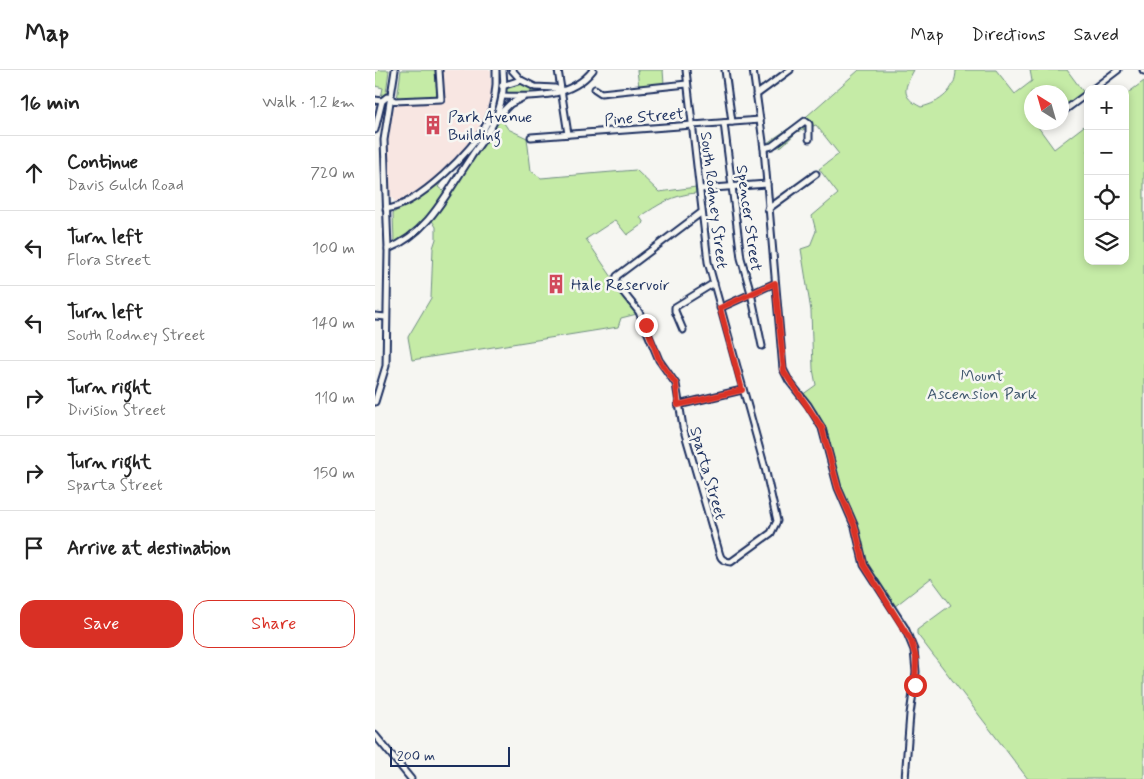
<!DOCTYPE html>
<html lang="en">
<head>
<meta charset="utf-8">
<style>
	:root { --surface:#fff; --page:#f2f2f2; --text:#222; --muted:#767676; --line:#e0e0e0; --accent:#d93025 }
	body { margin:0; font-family:Mynerve,sans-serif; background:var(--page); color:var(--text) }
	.controls { position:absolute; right:15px; top:15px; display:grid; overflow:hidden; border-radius:10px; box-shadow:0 2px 8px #0003 }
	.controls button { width:45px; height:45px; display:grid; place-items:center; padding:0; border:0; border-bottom:1px solid var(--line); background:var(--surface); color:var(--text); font:25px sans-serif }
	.compass { position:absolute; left:649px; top:15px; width:45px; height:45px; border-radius:50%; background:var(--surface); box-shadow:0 2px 8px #0003; rotate:323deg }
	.scale { position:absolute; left:15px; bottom:12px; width:120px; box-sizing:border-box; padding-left:5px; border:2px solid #1b2f5e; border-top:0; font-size:14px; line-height:18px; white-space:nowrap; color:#1b2f5e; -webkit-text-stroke:4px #f6f6f2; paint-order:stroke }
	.stop { position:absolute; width:15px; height:15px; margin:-11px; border:4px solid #d93025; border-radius:50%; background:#fff }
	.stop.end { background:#d93025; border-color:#fff; box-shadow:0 1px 5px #0008 }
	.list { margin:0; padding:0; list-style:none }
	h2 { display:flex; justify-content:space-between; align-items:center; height:65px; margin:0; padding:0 20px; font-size:21px }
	h2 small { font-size:16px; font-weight:400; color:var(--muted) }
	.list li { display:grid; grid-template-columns:32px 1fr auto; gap:15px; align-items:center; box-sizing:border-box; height:75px; padding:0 20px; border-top:1px solid var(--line) }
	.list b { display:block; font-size:19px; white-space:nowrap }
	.list p { margin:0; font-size:16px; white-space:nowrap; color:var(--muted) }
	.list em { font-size:16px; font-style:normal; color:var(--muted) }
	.actions { display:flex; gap:10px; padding:15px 20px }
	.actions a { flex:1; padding:11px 0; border:1px solid var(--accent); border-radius:15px; text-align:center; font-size:18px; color:var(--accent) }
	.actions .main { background:var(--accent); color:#fff }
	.icon { flex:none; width:28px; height:28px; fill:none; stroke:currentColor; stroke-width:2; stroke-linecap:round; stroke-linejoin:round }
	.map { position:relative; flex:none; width:769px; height:709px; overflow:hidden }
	header { display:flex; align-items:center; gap:30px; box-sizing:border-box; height:70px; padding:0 25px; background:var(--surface); border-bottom:1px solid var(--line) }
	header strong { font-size:24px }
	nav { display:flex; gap:28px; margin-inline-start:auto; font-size:18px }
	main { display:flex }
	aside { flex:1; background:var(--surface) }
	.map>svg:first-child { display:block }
	.built { fill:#f8e6e2 }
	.green { fill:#c5eba6; stroke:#708d82 }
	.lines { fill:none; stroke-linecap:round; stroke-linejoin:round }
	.minor-casing { stroke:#1b2f5e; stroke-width:9 }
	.minor { stroke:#f6f6f2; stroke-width:5 }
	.route { stroke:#d93025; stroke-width:6 }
	.labels { text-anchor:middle; stroke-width:5; stroke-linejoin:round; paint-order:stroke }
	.poi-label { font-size:16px; fill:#1b2f5e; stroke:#f6f6f2; text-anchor:start }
	.street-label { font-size:16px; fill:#1b2f5e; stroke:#f6f6f2 }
	.park-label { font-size:16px; fill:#3d556c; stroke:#f6f6f2 }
</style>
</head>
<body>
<header>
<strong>Map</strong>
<nav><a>Map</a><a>Directions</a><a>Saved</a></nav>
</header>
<main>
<aside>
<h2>16 min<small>Walk · 1.2 km</small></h2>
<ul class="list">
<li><svg class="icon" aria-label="ahead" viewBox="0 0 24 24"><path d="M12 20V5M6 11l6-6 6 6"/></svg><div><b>Continue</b><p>Davis Gulch Road</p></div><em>720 m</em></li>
<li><svg class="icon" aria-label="left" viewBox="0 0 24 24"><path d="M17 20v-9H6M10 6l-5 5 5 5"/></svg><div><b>Turn left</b><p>Flora Street</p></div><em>100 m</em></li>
<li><svg class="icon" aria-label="left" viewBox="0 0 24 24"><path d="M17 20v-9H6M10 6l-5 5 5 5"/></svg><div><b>Turn left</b><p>South Rodney Street</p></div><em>140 m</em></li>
<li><svg class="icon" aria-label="right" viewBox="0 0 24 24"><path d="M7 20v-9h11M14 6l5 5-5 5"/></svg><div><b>Turn right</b><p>Division Street</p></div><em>110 m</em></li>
<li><svg class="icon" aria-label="right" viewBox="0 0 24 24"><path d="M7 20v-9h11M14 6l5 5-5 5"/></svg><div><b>Turn right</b><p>Sparta Street</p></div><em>150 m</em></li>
<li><svg class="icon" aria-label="arrive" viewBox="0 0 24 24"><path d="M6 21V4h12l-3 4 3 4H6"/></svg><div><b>Arrive at destination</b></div></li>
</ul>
<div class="actions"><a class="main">Save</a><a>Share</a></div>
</aside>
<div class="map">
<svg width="769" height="709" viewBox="0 0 769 709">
	<rect width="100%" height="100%" fill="#f6f6f2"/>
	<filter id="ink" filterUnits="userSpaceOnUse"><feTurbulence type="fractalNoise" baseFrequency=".02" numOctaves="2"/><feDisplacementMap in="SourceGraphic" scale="10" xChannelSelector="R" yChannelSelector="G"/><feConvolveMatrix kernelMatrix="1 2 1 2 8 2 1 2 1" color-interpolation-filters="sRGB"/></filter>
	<g filter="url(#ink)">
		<polygon class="built" points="60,0 116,0 116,25 113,37 104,59 84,84 50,117 22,134 15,126 13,101 13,69 17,43 22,30"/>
		<g class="green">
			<polygon points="4,0 14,0 11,23 6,27 8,18 0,16 0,4"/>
			<polygon points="26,0 60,0 62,24 59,27 22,30"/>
			<polygon points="262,0 288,0 289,14 264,17"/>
			<path d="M484,0H539C530,17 524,26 546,37C565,33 581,20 581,0H621L640,24L657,11L655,0H692L709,23L687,40L686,22H656V52L669,53L663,57L679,79L713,53V191H750V25L769,11V709H653L542,564V560L576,535L556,508L519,537L490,494L486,471L466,417L451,359L441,340L427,325L441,315L438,299L436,241L426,179L435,176L441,161L437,146L463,124L444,99L464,84L441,55L422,62L407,76L392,80V73L432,46Z"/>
			<polygon points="144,13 167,20 180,22 131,24 130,17"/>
			<path d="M125,47L133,59L152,68L156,101L166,108L261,100L284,122L321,117V123C298,125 284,134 265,147L269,153L252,165L240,150L211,169L262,244L246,248L243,257L37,290L33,267L56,228L58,178L61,169V157L56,149L76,124Z"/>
			<polygon points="73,102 63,117 72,124 44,157 21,174 19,173 18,143 42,129"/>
		</g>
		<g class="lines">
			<defs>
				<g id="minor">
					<polyline points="137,0 146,10"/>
					<polyline points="183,0 193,64"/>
					<path d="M311,0L333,192L390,398L402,451L396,463L356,492C346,491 345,487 343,478L308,357L301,314L284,290L264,242L240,212L242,206L327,142"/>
					<polyline points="350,0 357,52"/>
					<polyline points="378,0 389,79 408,299 414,311 433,335 447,358 463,418 480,457 489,495 530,558 539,580 541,602 535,644 530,709"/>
					<polyline points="768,0 769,1"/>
					<polyline points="127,16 146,10 160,17 180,18 186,21"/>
					<polyline points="220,19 226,23 312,14"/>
					<polyline points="718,19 743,0"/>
					<polyline points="381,25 415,0"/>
					<path d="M127,26C159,27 196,28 218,0"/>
					<polyline points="0,30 7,31 12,27 20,31 66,29 64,0"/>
					<polyline points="686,43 713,23"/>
					<polyline points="124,45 135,34 149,27"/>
					<polyline points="349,53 366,188 376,223 387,276"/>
					<polyline points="0,60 7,31"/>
					<polyline points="156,67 385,50"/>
					<polyline points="389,78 397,76 430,51 434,54 434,69"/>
					<polyline points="325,119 392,114"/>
					<path d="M11,139C42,136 99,80 112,53C119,37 122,18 121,0"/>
					<polyline points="393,139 441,104"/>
					<path d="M13,179C54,163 72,122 96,87C104,74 117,60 122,45C127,31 130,14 128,0"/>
					<polyline points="345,238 400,213"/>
					<polyline points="0,246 11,247"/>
					<polyline points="308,260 300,241 300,237 339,213"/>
					<polyline points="0,332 11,296 13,179 9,70 20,0"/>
					<polyline points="303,335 367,320"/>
					<polyline points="0,665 36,709"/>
				</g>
			</defs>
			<use href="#minor" class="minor-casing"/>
			<use href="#minor" class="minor"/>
		</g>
	</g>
	<g class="lines" filter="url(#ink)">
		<polyline class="route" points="271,255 284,290 301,314 303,335 367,320 345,238 400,213 409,302 447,358 463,418 480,457 489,495 536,571 541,588 540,615"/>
	</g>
	<defs>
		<symbol id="building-bare" viewBox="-9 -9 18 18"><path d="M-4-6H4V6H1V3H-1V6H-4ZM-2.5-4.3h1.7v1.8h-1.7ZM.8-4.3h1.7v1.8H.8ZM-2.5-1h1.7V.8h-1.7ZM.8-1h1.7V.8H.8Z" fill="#d1495b" stroke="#f6f6f2" stroke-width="2.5" paint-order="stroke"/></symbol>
	</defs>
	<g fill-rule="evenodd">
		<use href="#building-bare" x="44" y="41" width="28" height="28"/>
		<use href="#building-bare" x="167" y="200" width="28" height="28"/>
	</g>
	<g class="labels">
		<g class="poi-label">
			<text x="73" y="52">Park Avenue<tspan x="73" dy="18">Building</tspan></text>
			<text x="196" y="220">Hale Reservoir</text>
		</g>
		<g class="street-label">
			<text transform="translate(269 46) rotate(-5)" y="6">Pine Street</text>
			<text transform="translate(340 130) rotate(83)" y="6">South Rodney Street</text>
			<text transform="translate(375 148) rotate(82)" y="6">Spencer Street</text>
			<text transform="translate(334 403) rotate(74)" y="6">Sparta Street</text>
		</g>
		<g class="park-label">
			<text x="607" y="311">Mount<tspan x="607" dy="18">Ascension Park</tspan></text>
		</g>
	</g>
</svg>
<div class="controls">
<button>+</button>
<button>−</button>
<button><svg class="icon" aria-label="locate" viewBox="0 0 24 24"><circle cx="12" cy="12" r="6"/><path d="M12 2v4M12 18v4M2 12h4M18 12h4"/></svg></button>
<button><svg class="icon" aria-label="layers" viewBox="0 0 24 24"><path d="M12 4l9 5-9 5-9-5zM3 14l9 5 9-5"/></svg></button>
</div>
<svg class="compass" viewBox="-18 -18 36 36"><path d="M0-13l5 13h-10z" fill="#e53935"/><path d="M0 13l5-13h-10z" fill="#767676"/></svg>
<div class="scale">200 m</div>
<div class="stop" style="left:540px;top:615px"></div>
<div class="stop end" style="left:271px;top:255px"></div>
</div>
</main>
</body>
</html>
